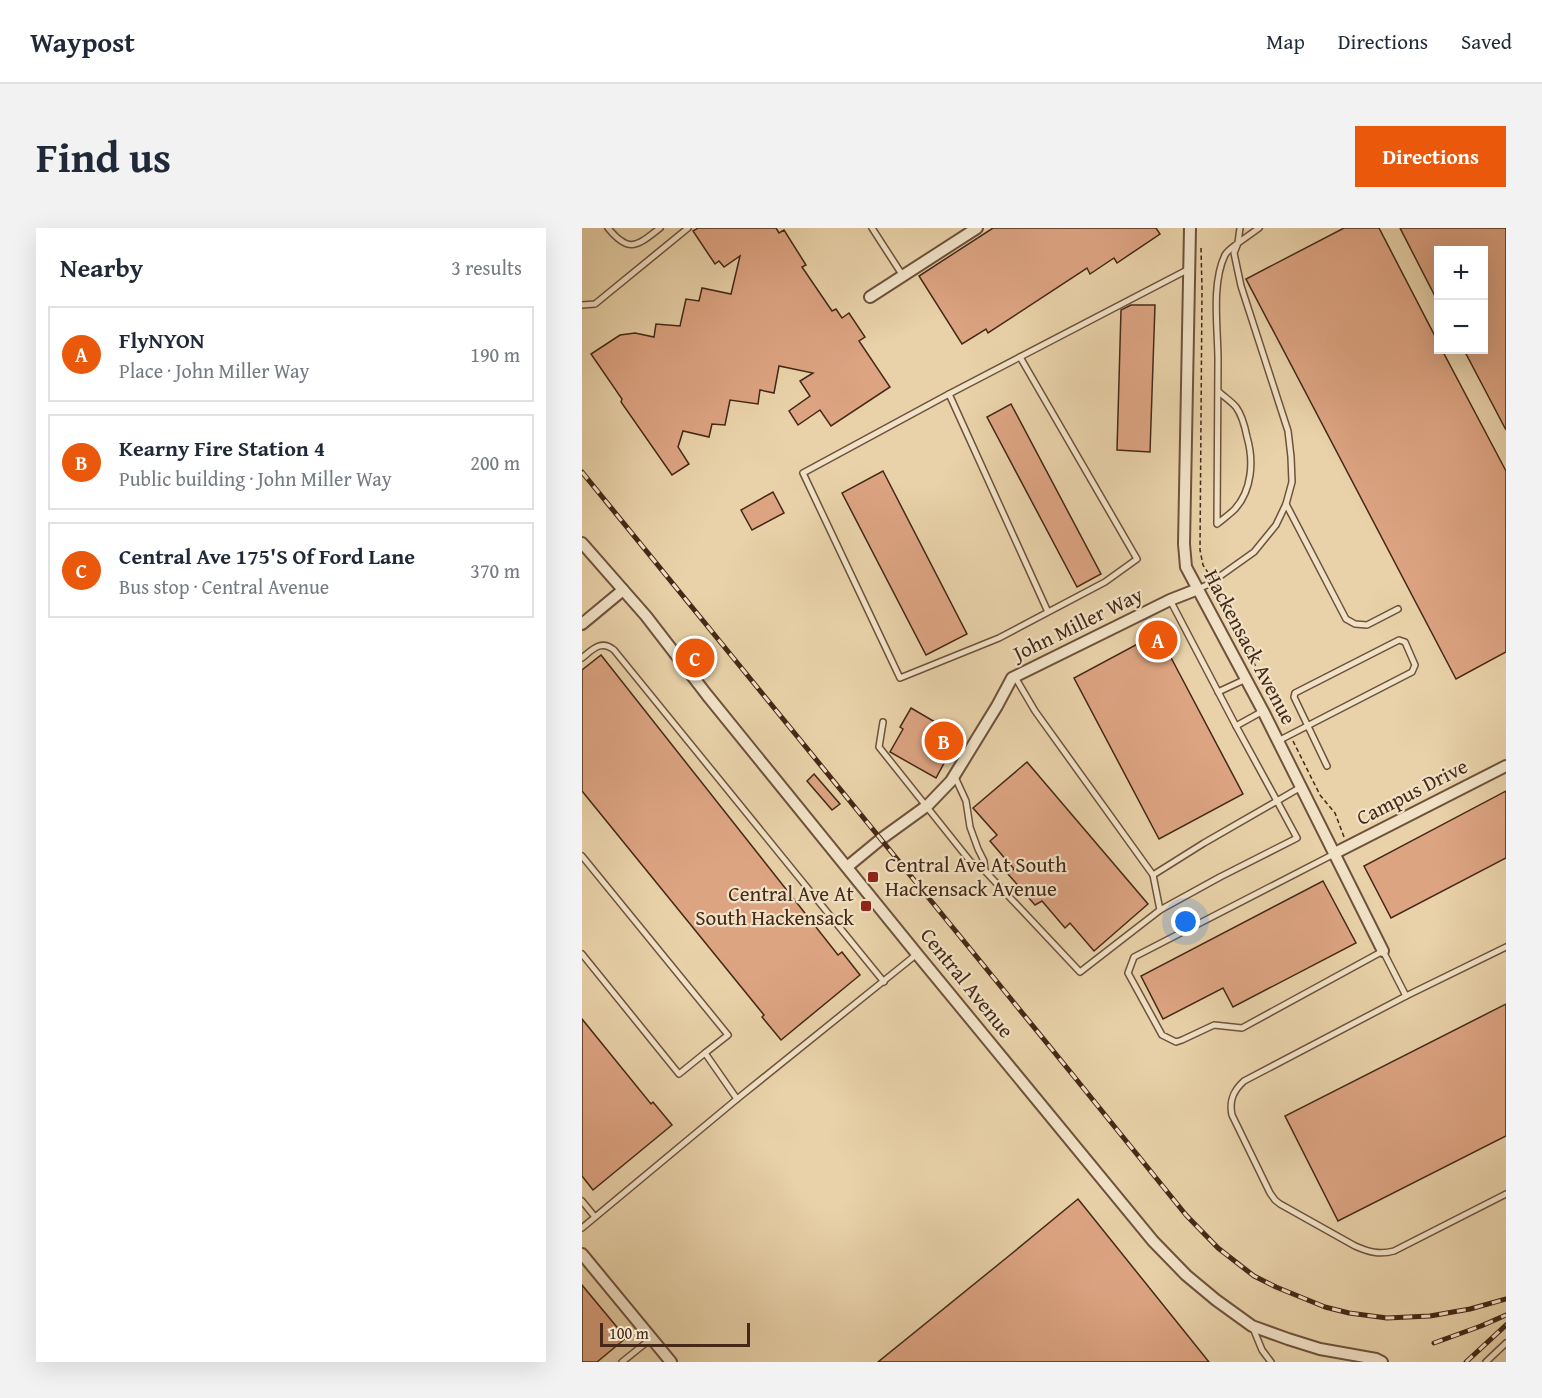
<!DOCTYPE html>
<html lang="en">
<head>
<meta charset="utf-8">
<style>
	:root { --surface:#fff; --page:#f2f2f3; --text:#1f2937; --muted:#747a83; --line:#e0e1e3; --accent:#ea580c }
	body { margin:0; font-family:"Gentium Book Plus",serif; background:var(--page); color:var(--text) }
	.controls { position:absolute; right:18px; top:18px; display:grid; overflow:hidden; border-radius:0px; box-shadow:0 6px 24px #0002 }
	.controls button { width:54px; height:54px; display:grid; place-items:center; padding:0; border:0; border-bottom:2px solid var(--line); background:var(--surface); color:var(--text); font:30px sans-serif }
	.scale { position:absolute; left:18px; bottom:15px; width:150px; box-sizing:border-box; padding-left:6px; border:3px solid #452817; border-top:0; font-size:16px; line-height:21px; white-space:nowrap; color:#452817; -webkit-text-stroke:4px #f1e2c7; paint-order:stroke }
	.you { position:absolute; left:604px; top:694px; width:21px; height:21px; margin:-15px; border:4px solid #fff; border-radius:50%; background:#1a73e8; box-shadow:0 0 0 9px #1a73e833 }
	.badge { display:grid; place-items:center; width:39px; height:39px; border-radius:50%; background:var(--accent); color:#fff; font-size:20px; font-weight:700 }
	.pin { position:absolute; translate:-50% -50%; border:3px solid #fff; box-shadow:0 2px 6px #0006 }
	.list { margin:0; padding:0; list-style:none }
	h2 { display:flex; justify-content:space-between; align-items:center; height:78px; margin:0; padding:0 24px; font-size:26px }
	h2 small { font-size:20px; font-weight:400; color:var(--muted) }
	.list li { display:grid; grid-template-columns:39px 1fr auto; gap:18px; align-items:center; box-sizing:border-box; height:96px; margin:0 12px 12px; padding:0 12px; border:2px solid var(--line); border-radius:0px }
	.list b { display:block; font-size:22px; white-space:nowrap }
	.list p { margin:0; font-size:20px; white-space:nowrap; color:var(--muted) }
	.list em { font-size:20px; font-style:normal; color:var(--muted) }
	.map { position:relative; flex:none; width:924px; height:1134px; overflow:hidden; border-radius:0px }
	header { display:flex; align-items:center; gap:36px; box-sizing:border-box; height:84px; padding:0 30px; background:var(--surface); border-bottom:2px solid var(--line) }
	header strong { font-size:28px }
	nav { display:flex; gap:33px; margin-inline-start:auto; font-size:21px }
	.intro { display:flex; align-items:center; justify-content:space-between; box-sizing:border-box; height:144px; padding:0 36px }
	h1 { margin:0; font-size:42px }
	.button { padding:15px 27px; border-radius:0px; background:var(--accent); color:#fff; font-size:21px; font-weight:700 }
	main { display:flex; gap:36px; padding:0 36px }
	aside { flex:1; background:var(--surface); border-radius:0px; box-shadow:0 6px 24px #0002 }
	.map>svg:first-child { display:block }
	.building { fill:#dda482; stroke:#452817; stroke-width:1.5 }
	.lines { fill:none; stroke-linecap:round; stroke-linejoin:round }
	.service-casing { stroke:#6e523c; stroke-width:8 }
	.minor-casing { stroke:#6e523c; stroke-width:14 }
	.path { stroke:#452817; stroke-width:1.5; stroke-dasharray:4.5 3; stroke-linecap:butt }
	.service { stroke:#f1e2c7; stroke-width:5 }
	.minor { stroke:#f1e2c7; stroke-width:10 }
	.rail-casing { stroke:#452817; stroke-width:5 }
	.rail { stroke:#f1e2c7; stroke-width:3; stroke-dasharray:9; stroke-linecap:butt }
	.poi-dot { fill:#8f2418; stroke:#f1e2c7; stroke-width:2 }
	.labels { text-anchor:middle; stroke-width:4.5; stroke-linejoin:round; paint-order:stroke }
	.street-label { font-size:21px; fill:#452817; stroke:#f1e2c7 }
	.poi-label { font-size:21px; fill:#452817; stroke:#f1e2c7; text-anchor:start }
</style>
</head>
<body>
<header>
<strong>Waypost</strong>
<nav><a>Map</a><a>Directions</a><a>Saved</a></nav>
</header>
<div class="intro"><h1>Find us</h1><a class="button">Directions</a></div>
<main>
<aside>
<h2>Nearby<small>3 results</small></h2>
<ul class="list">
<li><span class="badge">A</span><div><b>FlyNYON</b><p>Place · John Miller Way</p></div><em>190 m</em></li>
<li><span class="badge">B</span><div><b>Kearny Fire Station 4</b><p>Public building · John Miller Way</p></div><em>200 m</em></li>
<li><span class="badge">C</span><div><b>Central Ave 175'S Of Ford Lane</b><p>Bus stop · Central Avenue</p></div><em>370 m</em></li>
</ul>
</aside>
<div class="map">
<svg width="924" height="1134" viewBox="0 0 924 1134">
	<rect width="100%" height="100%" fill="#e9d2a9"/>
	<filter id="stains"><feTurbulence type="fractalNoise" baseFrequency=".00333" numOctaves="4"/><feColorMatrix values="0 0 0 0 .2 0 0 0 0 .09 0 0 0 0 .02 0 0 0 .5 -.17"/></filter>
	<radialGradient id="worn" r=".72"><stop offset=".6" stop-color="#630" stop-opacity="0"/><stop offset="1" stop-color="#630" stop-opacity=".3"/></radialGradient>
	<g class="building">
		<polygon points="116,0 194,0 197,5 202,2 224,37 220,39 250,83 254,81 260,90 267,85 283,109 277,113 308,159 249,198 238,182 216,197 207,183 228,168 218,153 231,145 197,138 192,165 178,162 176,176 148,172 143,197 130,196 127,209 101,203 96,219 107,236 90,247 39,174 40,171 9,126 38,107 53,105 72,109 74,96 98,98 104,71 117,73 120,60 149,66 158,28 142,39 137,33 133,36 111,3"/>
		<polygon points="411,0 574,0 578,6 535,35 532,30 508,46 505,40 406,105 404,101 380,116 337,48"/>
		<polygon points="762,0 797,0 856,114 856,122 860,122 924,243 924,424 874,451 664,51"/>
		<polygon points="818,0 924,0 924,202 882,122 902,122 902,22 856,22 856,74"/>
		<polygon points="549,77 573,77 568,224 535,222 539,82"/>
		<polygon points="429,176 519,346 495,359 405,189"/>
		<polygon points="301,243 385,406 344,427 260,265"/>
		<polygon points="191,264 202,285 170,302 159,282"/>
		<polygon points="576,405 661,566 577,611 492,450"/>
		<polygon points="19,427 256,727 260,724 278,747 199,812 180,789 182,787 0,563 0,442"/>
		<polygon points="329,480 372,505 362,524 367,526 354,550 308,524 321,501 318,499"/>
		<polygon points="445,534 566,676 512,723 488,695 483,700 460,673 453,677 426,646 432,641 408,613 415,607 391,580"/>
		<polygon points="232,546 258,576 250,582 225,553"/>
		<polygon points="924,563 924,630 809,690 782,638"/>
		<polygon points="741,653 774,715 651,779 641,760 581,791 559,748"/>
		<polygon points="924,776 924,908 756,993 703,888"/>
		<polygon points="0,791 69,876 71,874 90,897 11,962 0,948"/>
		<polygon points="496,971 627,1134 296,1134 428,1027"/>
		<polygon points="0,1057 44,1110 15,1134 0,1134"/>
	</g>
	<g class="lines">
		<defs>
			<g id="service">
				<path d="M26,0C47,26 55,18 78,0"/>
				<polyline points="290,0 321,48"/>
				<polyline points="0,77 13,76 106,0"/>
				<polyline points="438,129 555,331 523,354 417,410 318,450 221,245 367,166 466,384"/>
				<path d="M636,163C641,168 649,173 654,179C660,187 663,199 665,209C672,233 670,262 653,281C647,287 641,291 635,296C635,242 636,187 636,132C636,101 629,56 643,27C645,23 651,19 656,15L658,0"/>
				<polyline points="367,166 607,41"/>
				<polyline points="704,276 764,391 773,396 785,397 816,381"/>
				<polyline points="616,361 627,356 672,324 694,297 704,276 710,254 709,229 706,203 659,58 652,25 656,15 677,0"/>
				<polyline points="588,372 654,498 695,573 719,559"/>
				<path d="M0,430C10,422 19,411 32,422L302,754"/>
				<polyline points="636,464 664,451"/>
				<polyline points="301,494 297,519 388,633 403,643"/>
				<polyline points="654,498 681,483"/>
				<polyline points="696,513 830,444 833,437 823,414 817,412 713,465 712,469 745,538"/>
				<polyline points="373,549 384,573 388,599 396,621 402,633 403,643 498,744 578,682 571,647 453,483 433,449"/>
				<polyline points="752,626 552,729 546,745 580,807 594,814 600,812 632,797 660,800 801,723 824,768 924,719"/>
				<polyline points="0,628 146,807 123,825 155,871 335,726"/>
				<polyline points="571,647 622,615 695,573 715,610 638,649 578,682"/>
				<polyline points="0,726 97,846 123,825"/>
				<path d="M824,768L662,853C651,863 647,873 650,887L688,965L693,972L698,976L773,1018C787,1024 797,1027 812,1023L924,966"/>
				<polyline points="0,973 13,989"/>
				<polyline points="0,1000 155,871"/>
				<polyline points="671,1100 680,1122 689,1134"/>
				<polyline points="40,1134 70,1110"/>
				<polyline points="904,1134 924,1115"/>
			</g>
			<g id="minor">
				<polyline points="608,0 602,316 604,339 681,483 801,723"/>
				<polyline points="288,69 395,0"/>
				<polyline points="0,315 64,388 125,467 335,726 571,1013 604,1047 634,1072 670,1098 706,1111 738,1121 794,1131 800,1134"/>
				<polyline points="0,396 41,362"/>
				<polyline points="753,625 924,538"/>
				<polyline points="265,639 299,611 346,577 369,553 415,478 430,450 588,372 616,361"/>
				<polyline points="0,1026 89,1134"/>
			</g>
		</defs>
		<use href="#service" class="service-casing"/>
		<use href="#minor" class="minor-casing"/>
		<g class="path">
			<polyline points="619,20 620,61 618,322 621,337 627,346"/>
			<polyline points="636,360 653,388 656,403 705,501"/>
			<polyline points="711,513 738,567 753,585 762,609"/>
		</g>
		<use href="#service" class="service"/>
		<use href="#minor" class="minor"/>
		<defs>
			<g id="rail">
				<polyline points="0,244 490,846 604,987 636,1020 672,1048 694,1059 743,1079 767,1085 805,1090 848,1088 888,1081 924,1071"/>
				<polyline points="852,1115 899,1098 924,1087"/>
				<polyline points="884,1134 924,1097"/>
			</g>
		</defs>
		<use href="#rail" class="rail-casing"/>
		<use href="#rail" class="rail"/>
	</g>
	<g class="poi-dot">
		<rect x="285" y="643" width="12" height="12" rx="3"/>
		<rect x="278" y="672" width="12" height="12" rx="3"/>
	</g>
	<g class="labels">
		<g class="street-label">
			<text transform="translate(496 396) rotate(-26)" y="7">John Miller Way</text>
			<text transform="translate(668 419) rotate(62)" y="7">Hackensack Avenue</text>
			<text transform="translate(830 564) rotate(-27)" y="7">Campus Drive</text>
			<text transform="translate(385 755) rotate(51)" y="7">Central Avenue</text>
		</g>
		<g class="poi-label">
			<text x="303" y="644">Central Ave At South<tspan x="303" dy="24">Hackensack Avenue</tspan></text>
			<text x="272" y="673" text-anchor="end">Central Ave At<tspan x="272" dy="24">South Hackensack</tspan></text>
		</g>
	</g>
	<rect width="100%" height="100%" filter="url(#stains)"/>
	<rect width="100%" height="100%" fill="url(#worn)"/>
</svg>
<div class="controls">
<button>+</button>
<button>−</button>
</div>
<div class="scale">100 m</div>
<div class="you"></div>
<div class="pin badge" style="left:576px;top:412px">A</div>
<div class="pin badge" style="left:362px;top:513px">B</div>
<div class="pin badge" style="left:113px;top:430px">C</div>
</div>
</main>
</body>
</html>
